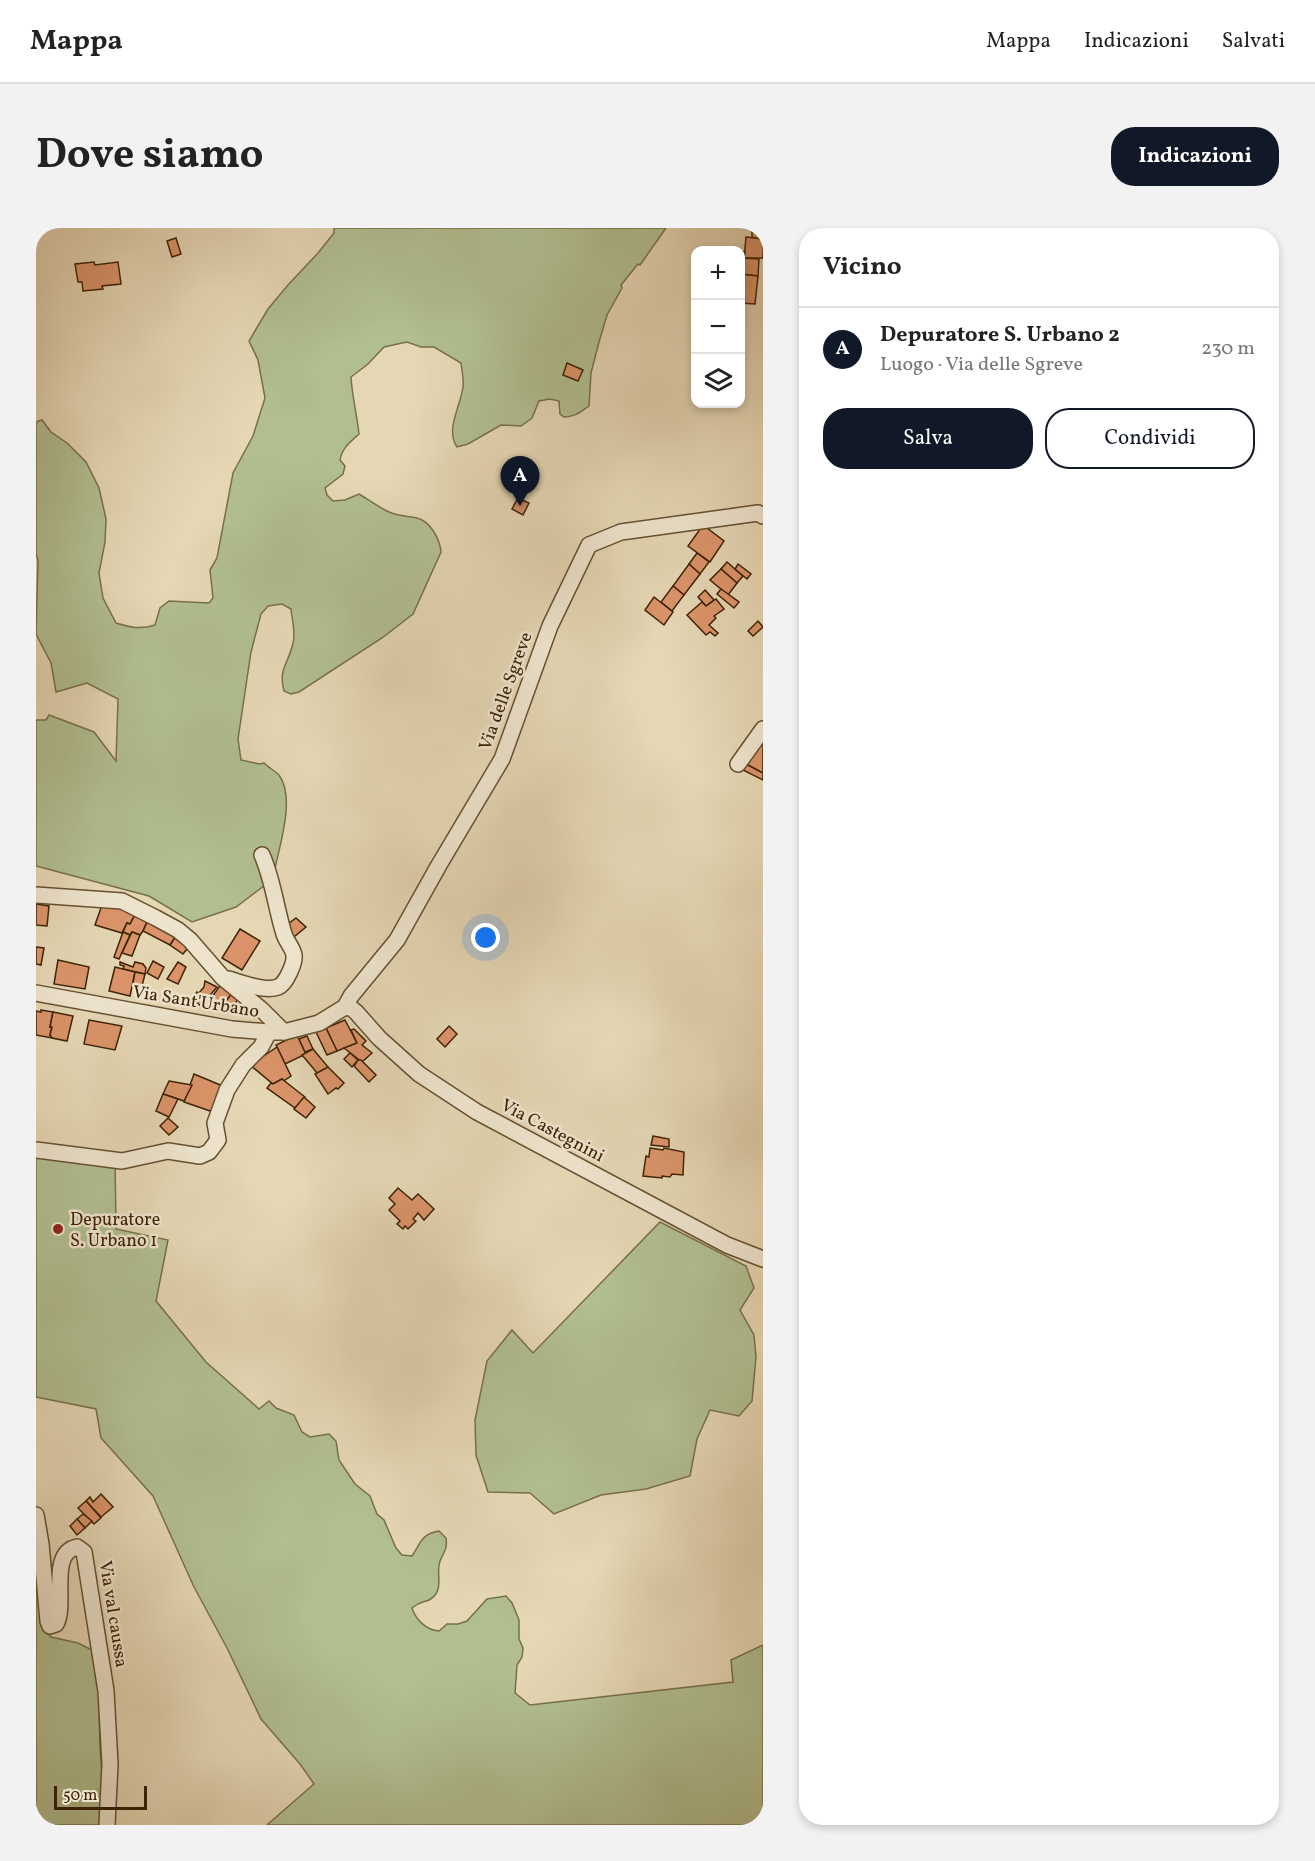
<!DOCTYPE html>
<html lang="it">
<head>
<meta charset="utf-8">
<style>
	:root { --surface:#fff; --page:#f2f2f2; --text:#222; --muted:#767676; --line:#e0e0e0; --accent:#111827 }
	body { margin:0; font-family:Vollkorn,serif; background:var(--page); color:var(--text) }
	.controls { position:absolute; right:18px; top:18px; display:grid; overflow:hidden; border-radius:12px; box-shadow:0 3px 9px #0003 }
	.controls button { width:54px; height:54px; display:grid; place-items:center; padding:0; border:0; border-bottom:2px solid var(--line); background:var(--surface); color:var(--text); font:30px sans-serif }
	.scale { position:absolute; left:18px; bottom:15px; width:93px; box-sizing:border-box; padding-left:6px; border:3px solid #3d2303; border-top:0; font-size:16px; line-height:21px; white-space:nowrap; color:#3d2303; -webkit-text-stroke:4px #eee4ce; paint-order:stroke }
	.you { position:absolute; left:450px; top:710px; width:21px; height:21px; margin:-15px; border:4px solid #fff; border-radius:50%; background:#1a73e8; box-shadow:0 0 0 9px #1a73e833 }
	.badge { display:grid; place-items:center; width:39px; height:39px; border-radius:50%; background:var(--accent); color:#fff; font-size:20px; font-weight:700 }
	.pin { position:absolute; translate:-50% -50px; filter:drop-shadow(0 2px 3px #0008) }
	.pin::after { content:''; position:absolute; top:32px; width:21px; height:18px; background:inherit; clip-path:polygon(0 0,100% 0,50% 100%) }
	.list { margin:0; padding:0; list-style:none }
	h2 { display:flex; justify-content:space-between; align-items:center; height:78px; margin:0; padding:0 24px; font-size:26px }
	h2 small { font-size:20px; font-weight:400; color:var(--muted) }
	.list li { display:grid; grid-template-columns:39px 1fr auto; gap:18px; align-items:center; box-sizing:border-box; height:84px; padding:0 24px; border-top:2px solid var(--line) }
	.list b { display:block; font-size:22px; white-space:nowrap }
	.list p { margin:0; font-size:20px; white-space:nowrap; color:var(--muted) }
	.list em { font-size:20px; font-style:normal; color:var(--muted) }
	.actions { display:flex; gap:12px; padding:18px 24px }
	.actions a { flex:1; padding:14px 0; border:2px solid var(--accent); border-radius:24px; text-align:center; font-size:21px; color:var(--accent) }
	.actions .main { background:var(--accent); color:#fff }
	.icon { flex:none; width:33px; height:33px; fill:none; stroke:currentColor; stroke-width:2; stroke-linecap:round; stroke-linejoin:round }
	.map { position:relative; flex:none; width:727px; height:1597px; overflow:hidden; border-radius:24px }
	header { display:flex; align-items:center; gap:36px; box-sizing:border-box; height:84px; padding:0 30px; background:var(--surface); border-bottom:2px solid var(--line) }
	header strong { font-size:28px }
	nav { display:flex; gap:33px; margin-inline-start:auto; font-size:21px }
	.intro { display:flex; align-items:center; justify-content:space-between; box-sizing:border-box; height:144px; padding:0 36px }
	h1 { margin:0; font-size:42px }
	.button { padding:15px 27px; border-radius:24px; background:var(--accent); color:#fff; font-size:21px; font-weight:700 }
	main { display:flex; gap:36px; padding:0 36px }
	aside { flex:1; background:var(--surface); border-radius:24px; box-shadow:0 3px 9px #0003 }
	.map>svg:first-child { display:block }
	.green { fill:#b1be90; stroke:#77704a; stroke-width:1.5 }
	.building { fill:#db946a; stroke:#3d2303; stroke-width:1.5 }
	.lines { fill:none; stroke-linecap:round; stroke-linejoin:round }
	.minor-casing { stroke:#67502f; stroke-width:18 }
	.minor { stroke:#eee4ce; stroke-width:15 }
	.poi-dot { fill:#8f2418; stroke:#eee4ce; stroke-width:2 }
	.labels { text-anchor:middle; stroke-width:5; stroke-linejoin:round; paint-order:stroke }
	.street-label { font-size:18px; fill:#3d2303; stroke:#eee4ce }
	.poi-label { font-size:18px; fill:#3d2303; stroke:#eee4ce; text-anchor:start }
</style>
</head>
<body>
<header>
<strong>Mappa</strong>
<nav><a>Mappa</a><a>Indicazioni</a><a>Salvati</a></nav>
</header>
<div class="intro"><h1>Dove siamo</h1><a class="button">Indicazioni</a></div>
<main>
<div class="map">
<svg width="727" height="1597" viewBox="0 0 727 1597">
	<rect width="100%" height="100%" fill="#e5d6b4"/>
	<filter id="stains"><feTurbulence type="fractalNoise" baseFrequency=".00333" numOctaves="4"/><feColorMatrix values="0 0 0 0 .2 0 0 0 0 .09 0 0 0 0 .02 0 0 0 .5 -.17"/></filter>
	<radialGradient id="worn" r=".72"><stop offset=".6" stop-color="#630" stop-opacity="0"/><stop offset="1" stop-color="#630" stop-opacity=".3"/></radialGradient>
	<g class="green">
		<path d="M298,0H630L604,37L602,36L585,57L586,60L571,87L563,114L555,145L553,178C544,184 539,189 528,189L524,186L523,173L514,171L503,173L496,190L485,198L465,197L432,216L421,219C409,202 425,177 427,159C428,151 426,143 425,135L398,119H385L371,114L348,119L332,136L315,149C316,168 321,187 323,206C314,214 306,220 304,232L309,238L307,246L289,260L291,267L297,273L309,272L323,266C333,272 342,279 353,284C362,288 372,288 381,290C394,293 404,311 405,324L377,386L346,410L263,464L255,466L248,463C242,440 253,435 257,415C260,406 256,391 255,381L246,376L232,378L225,386L215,424L202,511L205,532L223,536L228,535C232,539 239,543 243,547C261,572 241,623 237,651L200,679L156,694L113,668L0,638V492H10L13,487L58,504L80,533L82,471L51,455L20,464L15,435L0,406L2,332L0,326V194L6,192L15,204L31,215L50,234L63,260L70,291L69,314L63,345L67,370L80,395C94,399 104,402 119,397L124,380L133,373L173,375L177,370L174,342L181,330L197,245L217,208L229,170L222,132L213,113L232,81L252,57L282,25L298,5Z"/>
		<path d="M0,918L79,930L80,1001L132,1012L120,1073L170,1134L223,1181L233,1173L240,1180L258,1187L266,1204L274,1209L293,1206L300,1213L303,1232L319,1256L334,1268L341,1286L348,1292L360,1320L366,1327L376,1328C385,1315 385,1306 403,1303L410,1310C412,1325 405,1325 403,1337C401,1349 408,1364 393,1372C386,1375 385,1373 376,1380C380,1392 390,1402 403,1403L411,1396H422L431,1393L451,1371L470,1368L476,1375L483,1392V1411L487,1420L486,1429L481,1437L479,1465L494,1477L697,1454L695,1432L727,1417V1597H231L278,1556L264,1536L225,1491L191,1420L158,1359L117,1268L65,1210L60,1181L0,1169Z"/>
		<polygon points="624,994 710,1038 718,1060 704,1082 718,1107 720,1129 716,1173 703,1188 674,1182 661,1211 654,1248 610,1261 565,1267 518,1286 494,1265 452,1264 440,1227 439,1192 451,1133 476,1102 497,1125"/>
		<polygon points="0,1314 5,1397 15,1409 42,1415 66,1427 63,1477 64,1519 68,1571 64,1597 0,1597"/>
	</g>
	<g class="building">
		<polygon points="716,0 727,0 727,11 716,10"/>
		<polygon points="710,9 727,11 727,30 708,30"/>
		<polygon points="140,10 145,26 136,29 131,13"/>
		<polygon points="704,24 709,24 708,30 723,31 722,48 704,46"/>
		<polygon points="58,34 59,37 82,34 85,56 66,58 67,61 47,63 46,54 42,54 39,36"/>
		<polygon points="704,46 722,48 719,76 704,75"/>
		<polygon points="531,135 547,142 542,153 527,147"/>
		<polygon points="482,270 493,275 487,287 476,281"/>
		<polygon points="667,297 688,313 674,334 652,318"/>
		<polygon points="661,325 673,334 664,346 653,336"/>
		<polygon points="691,334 707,348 701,355 685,341"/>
		<polygon points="653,336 664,346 648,367 637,358"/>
		<polygon points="702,336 715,346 711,351 699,341"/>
		<polygon points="685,341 701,355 692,367 674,352"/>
		<polygon points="637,358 648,367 636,383 625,374"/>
		<polygon points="685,361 703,374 698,380 681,366"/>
		<polygon points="669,362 678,372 670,378 662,369"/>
		<polygon points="618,369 637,384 628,397 609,382"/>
		<polygon points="680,371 688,381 678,388 680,390 673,397 682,405 679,408 674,404 670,407 651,387 666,374 670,378"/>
		<polygon points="722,393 727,399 717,408 712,403"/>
		<polygon points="727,512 727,545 708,535"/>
		<polygon points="708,535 727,545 727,552 705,541"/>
		<polygon points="67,674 101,683 94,696 91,695 86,705 59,697"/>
		<polygon points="0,676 13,678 11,698 0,697"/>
		<polygon points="101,683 113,690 107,703 104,707 96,704 94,707 87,704 91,695 94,696"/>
		<polygon points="113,690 142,705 134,717 107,703"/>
		<polygon points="260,690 270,699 253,713 248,699"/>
		<polygon points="204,701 224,713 206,742 186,730"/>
		<polygon points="87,704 94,707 83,731 78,729"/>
		<polygon points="96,704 104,707 96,728 86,725"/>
		<polygon points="142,705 155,716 147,726 134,717"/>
		<polygon points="0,719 8,720 5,737 0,736"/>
		<polygon points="22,732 53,739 49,761 18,756"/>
		<polygon points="117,733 128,739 122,751 111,745"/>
		<polygon points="84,734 97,739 99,734 107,736 110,740 109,746 87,741 88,738 84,737"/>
		<polygon points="142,734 150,739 142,756 131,751"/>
		<polygon points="79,739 99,744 94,768 73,763"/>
		<polygon points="99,744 109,746 106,758 97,755"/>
		<polygon points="169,753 181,759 165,778 156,771 161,764 162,766 168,759"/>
		<polygon points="186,755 198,763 184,781 173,773"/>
		<polygon points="198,763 204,768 194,783 186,778"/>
		<polygon points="5,782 17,784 14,799 16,799 14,807 16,810 0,807 0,783 5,784"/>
		<polygon points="17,784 37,788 31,813 16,810 14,807 16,799 14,799"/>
		<polygon points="53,792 86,798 79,822 48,816"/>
		<polygon points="309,792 321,815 301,823 290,800"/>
		<polygon points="413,798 421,806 409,819 401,811"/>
		<polygon points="290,800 301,823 291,827 280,804"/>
		<polygon points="318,801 330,813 326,817 336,825 326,834 308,820 321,815 315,802"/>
		<polygon points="261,807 270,826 249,836 240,817"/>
		<polygon points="271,808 277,821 269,824 263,811"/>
		<polygon points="241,819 255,848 246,854 246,851 237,856 214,837"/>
		<polygon points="277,821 292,839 282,846 266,827"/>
		<polygon points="314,825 322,832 316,839 308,831"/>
		<polygon points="322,832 325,832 340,847 333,854 318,838"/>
		<polygon points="292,839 308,855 302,861 300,860 292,866 279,846"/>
		<polygon points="158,846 189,859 177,884 148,874"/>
		<polygon points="246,851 269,869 259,880 231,860 235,855 237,856"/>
		<polygon points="133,853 156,857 148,873 127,866"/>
		<polygon points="127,866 142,871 133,889 120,883"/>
		<polygon points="268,869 279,879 270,890 258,881"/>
		<polygon points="132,890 142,899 133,907 124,898"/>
		<polygon points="617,908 633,911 633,919 615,917"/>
		<polygon points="614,920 627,922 628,920 648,924 647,947 636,946 634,949 626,948 626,950 607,948 610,928 613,929"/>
		<polygon points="362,960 376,972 382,966 398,981 388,992 382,985 377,991 380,993 372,1001 369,998 367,1001 361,996 364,993 353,982 359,976 353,970"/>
		<polygon points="65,1266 77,1279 65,1289 50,1273 54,1269 57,1274"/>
		<polygon points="50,1273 65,1290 58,1296 42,1280"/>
		<polygon points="47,1286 56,1293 49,1300 41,1291"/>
		<polygon points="41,1291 49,1300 41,1307 34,1298"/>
	</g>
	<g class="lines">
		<defs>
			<g id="minor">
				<polyline points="702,536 727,501"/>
				<polyline points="0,667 86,673 120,690 142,702 154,712 187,750 226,782 248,804"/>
				<path d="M193,751C205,755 230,764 242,759C250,756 259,735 258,727C257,720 250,713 248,706C240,680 237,652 226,627"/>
				<polyline points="0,765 196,801 233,804 248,804 283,795 309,779"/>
				<polyline points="309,779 315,768 361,712 403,637 466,531 514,398 553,317 585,304 722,285 727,288"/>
				<polyline points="309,779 315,780 320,784 343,810 383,846 441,884 691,1017 727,1031"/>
				<polyline points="0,922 86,933 132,923 164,928 173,924 182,912 179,895 191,862 207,837 225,819 233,804"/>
				<path d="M0,1287L5,1316L12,1393L14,1398L20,1396C31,1377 12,1325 41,1319L48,1324L70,1463L74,1536L71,1597"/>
			</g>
		</defs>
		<use href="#minor" class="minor-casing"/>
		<use href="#minor" class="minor"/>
	</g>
	<circle class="poi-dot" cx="22" cy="1001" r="6"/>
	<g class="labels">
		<g class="street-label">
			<text transform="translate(469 463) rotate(-70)" y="6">Via delle Sgreve</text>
			<text transform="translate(160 773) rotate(9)" y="6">Via Sant'Urbano</text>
			<text transform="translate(517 902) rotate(28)" y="6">Via Castegnini</text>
			<text transform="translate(78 1386) rotate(81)" y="6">Via val caussa</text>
		</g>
		<g class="poi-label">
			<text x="34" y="997">Depuratore<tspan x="34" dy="21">S. Urbano 1</tspan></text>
		</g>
	</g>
	<rect width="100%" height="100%" filter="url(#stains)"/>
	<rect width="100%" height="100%" fill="url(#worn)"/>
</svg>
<div class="controls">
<button>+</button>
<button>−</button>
<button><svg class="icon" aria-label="layers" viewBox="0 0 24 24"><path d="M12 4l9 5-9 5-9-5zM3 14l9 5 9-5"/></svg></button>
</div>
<div class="scale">50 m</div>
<div class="you"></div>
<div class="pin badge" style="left:484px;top:278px">A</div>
</div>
<aside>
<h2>Vicino<small></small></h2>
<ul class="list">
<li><span class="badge">A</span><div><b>Depuratore S. Urbano 2</b><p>Luogo · Via delle Sgreve</p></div><em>230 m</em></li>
</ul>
<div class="actions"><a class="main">Salva</a><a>Condividi</a></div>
</aside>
</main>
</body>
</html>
